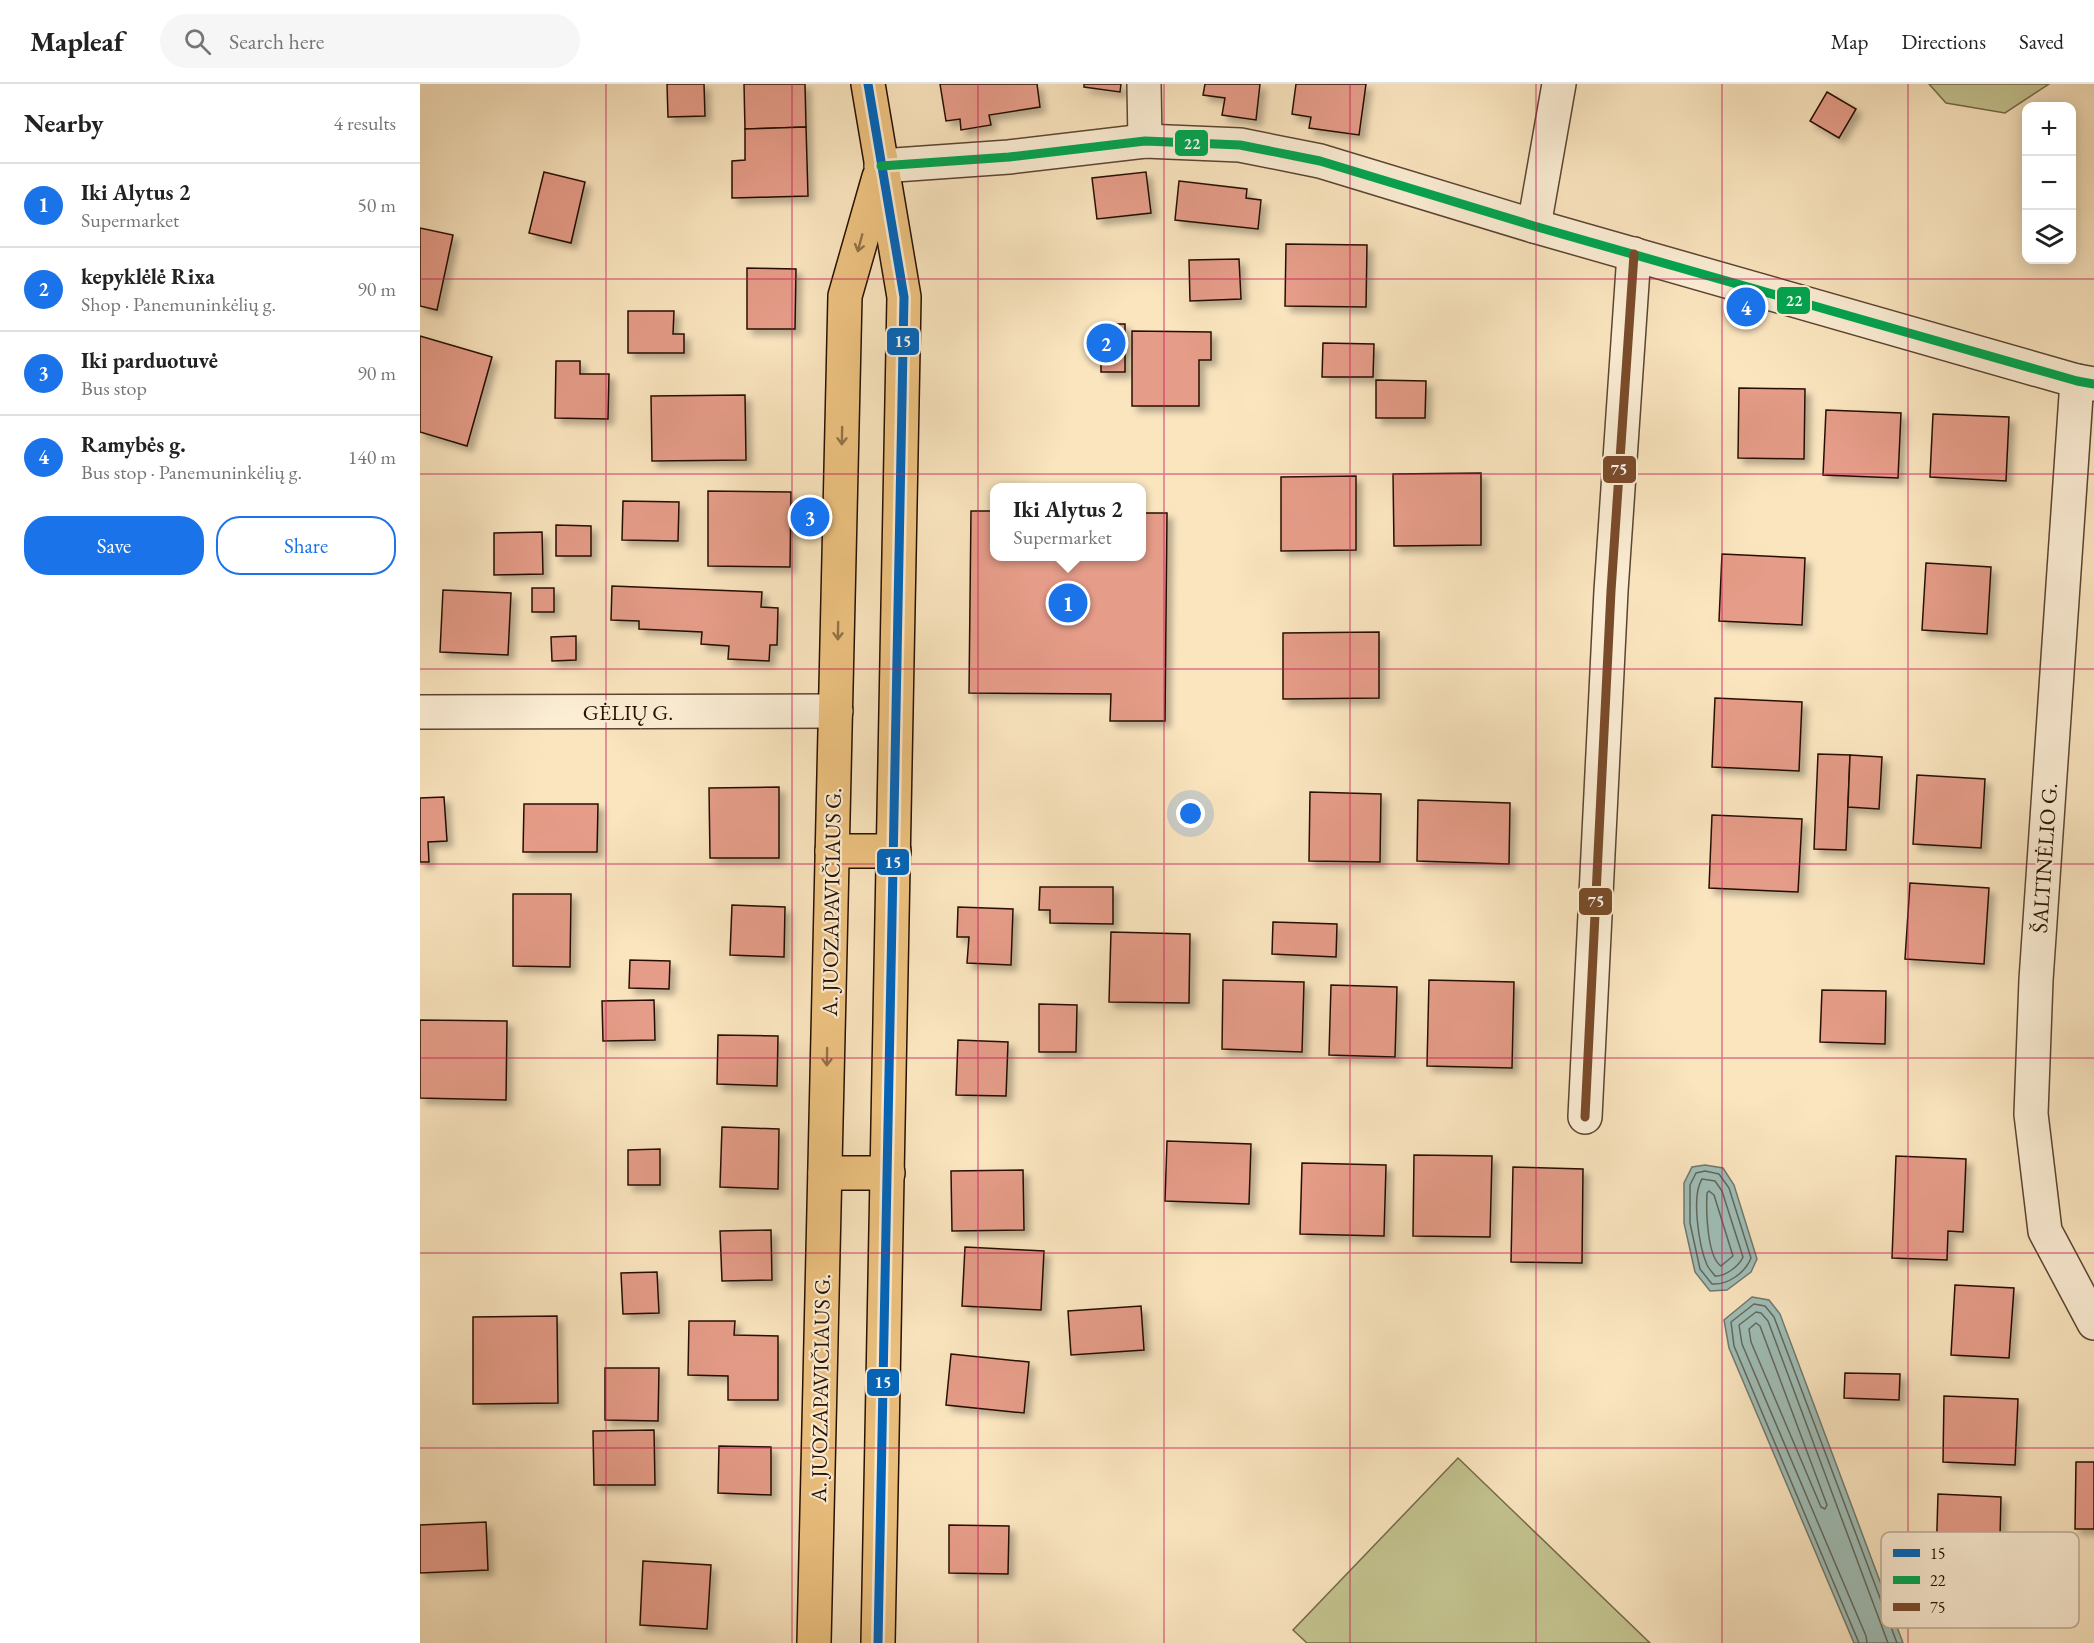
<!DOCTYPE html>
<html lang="en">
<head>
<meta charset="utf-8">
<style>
	:root { --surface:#fff; --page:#f6f6f6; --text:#222; --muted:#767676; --line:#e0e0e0; --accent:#1a73e8 }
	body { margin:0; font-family:"EB Garamond",serif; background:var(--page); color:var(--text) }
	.controls { position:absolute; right:18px; top:18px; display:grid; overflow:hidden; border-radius:12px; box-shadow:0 3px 15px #0003 }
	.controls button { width:54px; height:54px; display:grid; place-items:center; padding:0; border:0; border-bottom:2px solid var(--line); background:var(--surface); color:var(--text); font:30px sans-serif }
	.you { position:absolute; left:771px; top:730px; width:21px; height:21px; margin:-15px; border:4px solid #fff; border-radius:50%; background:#1a73e8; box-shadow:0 0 0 9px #1a73e833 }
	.badge { display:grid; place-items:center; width:39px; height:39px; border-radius:50%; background:var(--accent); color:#fff; font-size:20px; font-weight:700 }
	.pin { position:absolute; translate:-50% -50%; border:3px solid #fff; box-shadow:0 2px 6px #0006 }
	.popup { position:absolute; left:570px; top:399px; width:156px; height:78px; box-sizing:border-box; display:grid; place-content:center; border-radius:12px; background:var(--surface); filter:drop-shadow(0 2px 4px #0005); font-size:20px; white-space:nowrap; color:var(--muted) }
	.popup b { font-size:22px; color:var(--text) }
	.popup::after { content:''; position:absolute; left:50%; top:100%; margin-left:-12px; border:12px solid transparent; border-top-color:var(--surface) }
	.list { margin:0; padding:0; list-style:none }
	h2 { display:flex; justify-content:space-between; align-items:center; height:78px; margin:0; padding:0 24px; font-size:26px }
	h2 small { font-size:20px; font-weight:400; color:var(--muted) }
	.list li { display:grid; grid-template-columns:39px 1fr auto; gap:18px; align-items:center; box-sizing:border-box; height:84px; padding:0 24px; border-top:2px solid var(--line) }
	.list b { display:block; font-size:22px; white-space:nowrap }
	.list p { margin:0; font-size:20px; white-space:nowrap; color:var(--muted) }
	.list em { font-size:20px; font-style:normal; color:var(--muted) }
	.actions { display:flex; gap:12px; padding:18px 24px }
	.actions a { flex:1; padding:14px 0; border:2px solid var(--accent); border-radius:24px; text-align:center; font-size:21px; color:var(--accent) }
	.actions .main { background:var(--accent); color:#fff }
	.icon { flex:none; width:33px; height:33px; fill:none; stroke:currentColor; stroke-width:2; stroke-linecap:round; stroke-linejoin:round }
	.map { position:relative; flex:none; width:1674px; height:1559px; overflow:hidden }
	header { display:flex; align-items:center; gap:36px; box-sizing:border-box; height:84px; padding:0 30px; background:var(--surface); border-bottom:2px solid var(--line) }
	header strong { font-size:28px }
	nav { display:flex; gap:33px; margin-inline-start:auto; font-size:21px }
	.search { width:420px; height:54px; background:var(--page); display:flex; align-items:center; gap:15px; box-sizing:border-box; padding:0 21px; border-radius:33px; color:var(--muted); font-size:22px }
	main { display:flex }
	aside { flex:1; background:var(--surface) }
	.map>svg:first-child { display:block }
	.green { fill:#c3c38f; stroke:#746a48; stroke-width:1.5 }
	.water { fill:#9fbeb7; stroke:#6f786e; stroke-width:1.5 }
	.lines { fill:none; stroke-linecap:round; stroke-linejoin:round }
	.shore { stroke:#62675c; stroke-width:1.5 }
	.building { fill:#e59c88; stroke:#261000; stroke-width:1.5; filter:url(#shadow) }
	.minor-casing { stroke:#5b4530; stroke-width:36 }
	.major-casing { stroke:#261000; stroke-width:36 }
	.minor { stroke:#fceed5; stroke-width:33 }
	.major { stroke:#edc280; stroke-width:33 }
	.bus-1-casing { stroke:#fceed5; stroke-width:14 }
	.bus-2-casing { stroke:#fceed5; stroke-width:14 }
	.bus-3-casing { stroke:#fceed5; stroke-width:14 }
	.bus-1 { stroke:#0065bd; stroke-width:9 }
	.bus-2 { stroke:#00a651; stroke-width:9 }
	.bus-3 { stroke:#7a4b2a; stroke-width:9 }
	.oneway { stroke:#937246 }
	.grid { fill:none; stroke:#c2185b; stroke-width:1.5; stroke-opacity:0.55 }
	.labels { text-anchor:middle; stroke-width:4.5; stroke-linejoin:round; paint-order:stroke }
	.street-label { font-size:22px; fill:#261000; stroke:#fceed5 }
	.key { fill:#fceed5; stroke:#bcab95; stroke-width:1.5 }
	.key-label { font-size:16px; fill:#261000 }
	.line-badge { stroke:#fceed5; stroke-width:2 }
	.badge-label { font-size:16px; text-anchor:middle; font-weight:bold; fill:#fff }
</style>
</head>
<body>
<header>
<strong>Mapleaf</strong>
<div class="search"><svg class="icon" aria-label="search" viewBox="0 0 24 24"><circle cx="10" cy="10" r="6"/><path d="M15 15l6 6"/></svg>Search here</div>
<nav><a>Map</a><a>Directions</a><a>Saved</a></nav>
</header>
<main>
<aside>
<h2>Nearby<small>4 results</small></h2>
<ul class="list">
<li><span class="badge">1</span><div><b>Iki Alytus 2</b><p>Supermarket</p></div><em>50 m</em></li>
<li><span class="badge">2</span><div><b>kepyklėlė Rixa</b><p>Shop · Panemuninkėlių g.</p></div><em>90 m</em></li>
<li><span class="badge">3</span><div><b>Iki parduotuvė</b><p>Bus stop</p></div><em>90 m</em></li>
<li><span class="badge">4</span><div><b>Ramybės g.</b><p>Bus stop · Panemuninkėlių g.</p></div><em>140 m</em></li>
</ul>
<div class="actions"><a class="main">Save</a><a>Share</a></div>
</aside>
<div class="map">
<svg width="1674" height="1559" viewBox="0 0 1674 1559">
	<defs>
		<filter id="shadow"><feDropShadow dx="5.5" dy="5.5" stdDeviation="3" flood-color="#0004"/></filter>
	</defs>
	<rect width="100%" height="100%" fill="#fae5bf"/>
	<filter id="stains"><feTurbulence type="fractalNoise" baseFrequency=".00333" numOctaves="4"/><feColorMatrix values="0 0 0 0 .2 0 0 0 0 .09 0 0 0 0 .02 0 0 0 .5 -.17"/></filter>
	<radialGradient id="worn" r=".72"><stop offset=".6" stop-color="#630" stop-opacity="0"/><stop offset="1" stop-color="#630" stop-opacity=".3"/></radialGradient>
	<g class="green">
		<polygon points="1509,0 1629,0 1585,29 1526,19"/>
		<polygon points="1038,1374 1230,1559 887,1559 873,1546"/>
	</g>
	<g class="water">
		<polygon points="1285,1081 1303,1084 1314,1101 1337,1175 1331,1188 1307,1206 1290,1207 1275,1188 1264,1139 1264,1099 1272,1083"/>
		<polygon points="1332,1213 1349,1216 1360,1230 1483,1559 1434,1559 1309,1264 1304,1236"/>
	</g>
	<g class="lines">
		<g class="shore">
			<path d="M1285,1087L1299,1090L1309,1104L1331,1174C1325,1189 1308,1201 1292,1200L1280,1185L1270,1139V1101L1276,1089Z"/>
			<path d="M1282,1095L1295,1097L1302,1107L1323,1173C1319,1182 1305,1193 1295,1192C1293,1189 1289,1185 1287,1181C1279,1162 1271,1112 1282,1095Z"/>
			<path d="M1289,1107L1294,1111L1313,1172L1301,1182C1287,1173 1286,1126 1287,1109Z"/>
			<polygon points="1336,1239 1340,1242 1407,1421 1405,1425 1401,1423 1331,1258 1329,1245"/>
			<polyline points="1439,1559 1314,1262 1311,1238 1334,1220 1345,1222 1354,1233 1477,1559"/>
			<polyline points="1447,1559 1446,1552 1322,1260 1319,1241 1336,1228 1341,1229 1348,1237 1468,1559"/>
		</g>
	</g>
	<g class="building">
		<polygon points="247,0 284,0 285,32 248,33"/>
		<polygon points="324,0 385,0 386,43 325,45"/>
		<polygon points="520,0 617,0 620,23 569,31 571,41 541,46 540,35 526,37"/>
		<polygon points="664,0 701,0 700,8 664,3"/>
		<polygon points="785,0 840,0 836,36 802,31 805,14 783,11"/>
		<polygon points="876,0 946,0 939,51 889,44 891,33 872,30"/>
		<polygon points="1407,8 1436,25 1419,54 1390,37"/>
		<polygon points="386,43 388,112 312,114 312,77 325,76 325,45"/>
		<polygon points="124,88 165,98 151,159 109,149"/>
		<polygon points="726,88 731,129 677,135 672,94"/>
		<polygon points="759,97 827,105 826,114 841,116 838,145 755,136"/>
		<polygon points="0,144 33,151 17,226 0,222"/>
		<polygon points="866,160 947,161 946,223 865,222"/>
		<polygon points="819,175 821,215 770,217 769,176"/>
		<polygon points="327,184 376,185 375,245 327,245"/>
		<polygon points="208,227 254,227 253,250 264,250 264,269 208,269"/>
		<rect x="681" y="240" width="24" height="48"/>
		<polygon points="712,247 791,248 791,276 779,276 779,322 712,322"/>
		<polygon points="0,252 72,273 47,362 0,348"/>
		<polygon points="903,259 954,260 953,293 902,293"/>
		<polygon points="136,277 160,277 160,290 189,290 188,335 135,334"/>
		<polygon points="956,296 1006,297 1005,334 956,334"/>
		<polygon points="1319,304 1385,305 1384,375 1318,374"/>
		<polygon points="325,311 326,376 232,377 231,312"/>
		<polygon points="1406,326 1481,329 1478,394 1403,391"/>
		<polygon points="1513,330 1589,333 1586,397 1510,393"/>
		<polygon points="1061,389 1061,461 974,462 973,390"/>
		<polygon points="936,392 936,466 861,467 861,393"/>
		<polygon points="288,407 371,408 370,483 288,482"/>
		<polygon points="203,417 259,418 258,457 202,456"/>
		<polygon points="551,427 574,427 574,472 722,472 722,429 747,429 745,637 690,637 691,610 549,609"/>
		<polygon points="136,441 171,442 171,472 136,472"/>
		<polygon points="122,448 123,490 74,491 74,449"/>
		<polygon points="1302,470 1385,474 1382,541 1299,537"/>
		<polygon points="1506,479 1571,483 1567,550 1502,546"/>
		<polygon points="192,502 342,508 341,523 358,524 357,561 350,561 349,577 308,575 309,562 281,560 282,548 219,545 219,537 191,536"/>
		<rect x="112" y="504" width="22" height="24"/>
		<polygon points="23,506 91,509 88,571 20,568"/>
		<polygon points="959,548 959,614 863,615 863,549"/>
		<polygon points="156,552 156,576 132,577 131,553"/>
		<polygon points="1295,614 1382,618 1379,687 1292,683"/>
		<polygon points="1398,670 1430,671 1426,766 1394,765"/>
		<polygon points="1430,671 1462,673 1459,725 1428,723"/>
		<polygon points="1497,691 1565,695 1561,764 1493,760"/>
		<polygon points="359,703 359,774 290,774 289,704"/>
		<polygon points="890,708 961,710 960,778 889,777"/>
		<polygon points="24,713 27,757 8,758 9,778 0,778 0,714"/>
		<polygon points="998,716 1090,719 1089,780 997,777"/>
		<polygon points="104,720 178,720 177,768 103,768"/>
		<polygon points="1292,731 1382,735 1378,808 1289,804"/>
		<polygon points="1490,799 1569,804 1564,880 1485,875"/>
		<polygon points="620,803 693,803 693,840 630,839 630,826 619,826"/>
		<polygon points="93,810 151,810 150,883 93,882"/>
		<polygon points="312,821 365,823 364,873 310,871"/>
		<polygon points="538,823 593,825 591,881 547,879 549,853 537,853"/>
		<polygon points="853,838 917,840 916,873 852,870"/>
		<polygon points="691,848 770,850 769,919 689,918"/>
		<polygon points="210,876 250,877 249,905 209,904"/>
		<polygon points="803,896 884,898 882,968 802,965"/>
		<polygon points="1009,896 1094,898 1092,984 1007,982"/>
		<polygon points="911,901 977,903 975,973 909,971"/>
		<polygon points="1402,906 1466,907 1465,960 1400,958"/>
		<polygon points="234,916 235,956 183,957 182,917"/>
		<polygon points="619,920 657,921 656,968 619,968"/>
		<polygon points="0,936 87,937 86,1016 0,1014"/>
		<polygon points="298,951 358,952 357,1002 297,1000"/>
		<polygon points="538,956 588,958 586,1012 536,1011"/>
		<polygon points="302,1043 359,1045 358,1105 300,1103"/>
		<polygon points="747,1057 831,1060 829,1120 745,1117"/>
		<polygon points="240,1065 240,1101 208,1101 208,1066"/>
		<polygon points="994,1071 1072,1072 1070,1153 993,1152"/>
		<polygon points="1476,1072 1546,1075 1543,1148 1528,1147 1527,1176 1472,1174"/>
		<polygon points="882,1079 966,1081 964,1152 880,1150"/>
		<polygon points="1093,1083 1163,1085 1162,1179 1091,1178"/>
		<polygon points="603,1086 604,1146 532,1147 531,1087"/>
		<polygon points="351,1146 352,1196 302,1197 300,1147"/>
		<polygon points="545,1163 624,1167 621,1226 542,1222"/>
		<polygon points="237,1188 239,1229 203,1230 201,1189"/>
		<polygon points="1535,1201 1594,1204 1589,1274 1531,1271"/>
		<polygon points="721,1222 724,1266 651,1271 648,1227"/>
		<polygon points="137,1232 138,1319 53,1320 53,1233"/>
		<polygon points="269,1237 315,1237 314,1251 358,1252 358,1316 308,1316 308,1292 268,1291"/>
		<polygon points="531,1270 609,1278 604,1329 526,1321"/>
		<polygon points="185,1284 239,1284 238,1337 185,1336"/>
		<polygon points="1425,1289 1480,1290 1479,1316 1424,1314"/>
		<polygon points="1524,1312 1598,1315 1595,1381 1523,1378"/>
		<polygon points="234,1346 235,1401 174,1401 173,1347"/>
		<polygon points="299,1362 351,1363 351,1411 298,1409"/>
		<polygon points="1656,1378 1674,1378 1674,1445 1655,1445"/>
		<polygon points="1518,1410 1581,1413 1580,1453 1593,1453 1592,1480 1516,1478"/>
		<polygon points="66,1438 68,1486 0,1489 0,1441"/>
		<polygon points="529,1441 589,1442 588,1490 529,1489"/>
		<polygon points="223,1477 291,1481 287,1545 220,1541"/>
	</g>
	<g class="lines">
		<defs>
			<g id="minor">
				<polyline points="724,0 725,57"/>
				<polyline points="461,82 589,73 725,57 820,61 900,77 1114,142 1657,297 1674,300"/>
				<polyline points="1114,142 1139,0"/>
				<polyline points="1657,297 1616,896 1611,1030 1625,1147 1674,1239"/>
				<polyline points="0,628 416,627"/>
				<polyline points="1165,1033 1191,507 1214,170"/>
			</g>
			<g id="major">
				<polyline points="448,0 484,213 458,1559"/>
				<polyline points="412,767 474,767"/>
				<polyline points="405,1089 468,1089"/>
				<polyline points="394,1559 425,212 459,93"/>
			</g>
		</defs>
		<use href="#minor" class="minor-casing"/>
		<use href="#major" class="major-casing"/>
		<use href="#minor" class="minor"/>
		<use href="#major" class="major"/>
		<defs>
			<polyline id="bus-1" points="448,0 484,213 458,1559"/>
			<polyline id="bus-2" points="461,82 589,73 725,57 820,61 900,77 1114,142 1657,297 1674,300"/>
			<polyline id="bus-3" points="1165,1033 1191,507 1214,170"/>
		</defs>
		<use href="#bus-1" class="bus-1-casing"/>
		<use href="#bus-2" class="bus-2-casing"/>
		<use href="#bus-3" class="bus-3-casing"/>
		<use href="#bus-1" class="bus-1"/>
		<use href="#bus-2" class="bus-2"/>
		<use href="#bus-3" class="bus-3"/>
	</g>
	<defs><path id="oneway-shaft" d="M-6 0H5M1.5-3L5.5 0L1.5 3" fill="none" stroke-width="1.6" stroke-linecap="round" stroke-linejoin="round" transform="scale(1.5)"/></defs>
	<g class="oneway">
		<use href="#oneway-shaft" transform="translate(440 159) rotate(105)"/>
		<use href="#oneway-shaft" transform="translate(422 352) rotate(91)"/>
		<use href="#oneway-shaft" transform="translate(418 547) rotate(91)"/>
		<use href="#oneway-shaft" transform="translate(407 973) rotate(91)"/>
	</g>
	<path class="grid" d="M186,0V1559M372,0V1559M558,0V1559M744,0V1559M930,0V1559M1116,0V1559M1302,0V1559M1488,0V1559M0,195H1674M0,390H1674M0,585H1674M0,780H1674M0,974H1674M0,1169H1674M0,1364H1674"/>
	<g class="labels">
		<g class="street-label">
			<text x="208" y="636">GĖLIŲ G.</text>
			<text transform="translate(1624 774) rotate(-86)" y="8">ŠALTINĖLIO G.</text>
			<text transform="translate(411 818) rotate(-89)" y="8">A. JUOZAPAVIČIAUS G.</text>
			<text transform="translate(400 1304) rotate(-89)" y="8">A. JUOZAPAVIČIAUS G.</text>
		</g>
	</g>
	<rect x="1461" y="1448" width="198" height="96" rx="9" class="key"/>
	<rect x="1473" y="1465" width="27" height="8" fill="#0065bd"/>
	<rect x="1473" y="1492" width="27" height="8" fill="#00a651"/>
	<rect x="1473" y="1519" width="27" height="8" fill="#7a4b2a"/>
	<g class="key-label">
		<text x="1510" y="1475">15</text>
		<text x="1510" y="1502">22</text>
		<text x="1510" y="1529">75</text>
	</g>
	<g class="line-badge">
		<rect x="754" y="45" width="35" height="28" rx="6" fill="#00a651"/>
		<rect x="1356" y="202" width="35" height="29" rx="6" fill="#00a651"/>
		<rect x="466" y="243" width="34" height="29" rx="6" fill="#0065bd"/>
		<rect x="1182" y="371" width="35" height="29" rx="6" fill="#7a4b2a"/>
		<rect x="456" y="764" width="34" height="28" rx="6" fill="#0065bd"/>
		<rect x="1158" y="803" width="35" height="29" rx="6" fill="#7a4b2a"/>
		<rect x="446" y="1284" width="34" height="29" rx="6" fill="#0065bd"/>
	</g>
	<g class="badge-label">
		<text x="772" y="65">22</text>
		<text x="1374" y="222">22</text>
		<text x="483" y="263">15</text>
		<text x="1199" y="391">75</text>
		<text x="473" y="784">15</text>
		<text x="1176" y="823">75</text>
		<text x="463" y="1304">15</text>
	</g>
	<rect width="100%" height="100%" filter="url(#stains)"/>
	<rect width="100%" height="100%" fill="url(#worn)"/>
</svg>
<div class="controls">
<button>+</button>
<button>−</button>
<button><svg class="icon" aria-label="layers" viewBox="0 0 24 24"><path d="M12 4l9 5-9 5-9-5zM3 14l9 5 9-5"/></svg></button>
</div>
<div class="you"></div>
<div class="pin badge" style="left:648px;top:519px">1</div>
<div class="popup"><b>Iki Alytus 2</b>Supermarket</div>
<div class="pin badge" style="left:686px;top:259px">2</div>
<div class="pin badge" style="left:390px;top:433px">3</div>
<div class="pin badge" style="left:1326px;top:223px">4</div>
</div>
</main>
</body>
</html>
